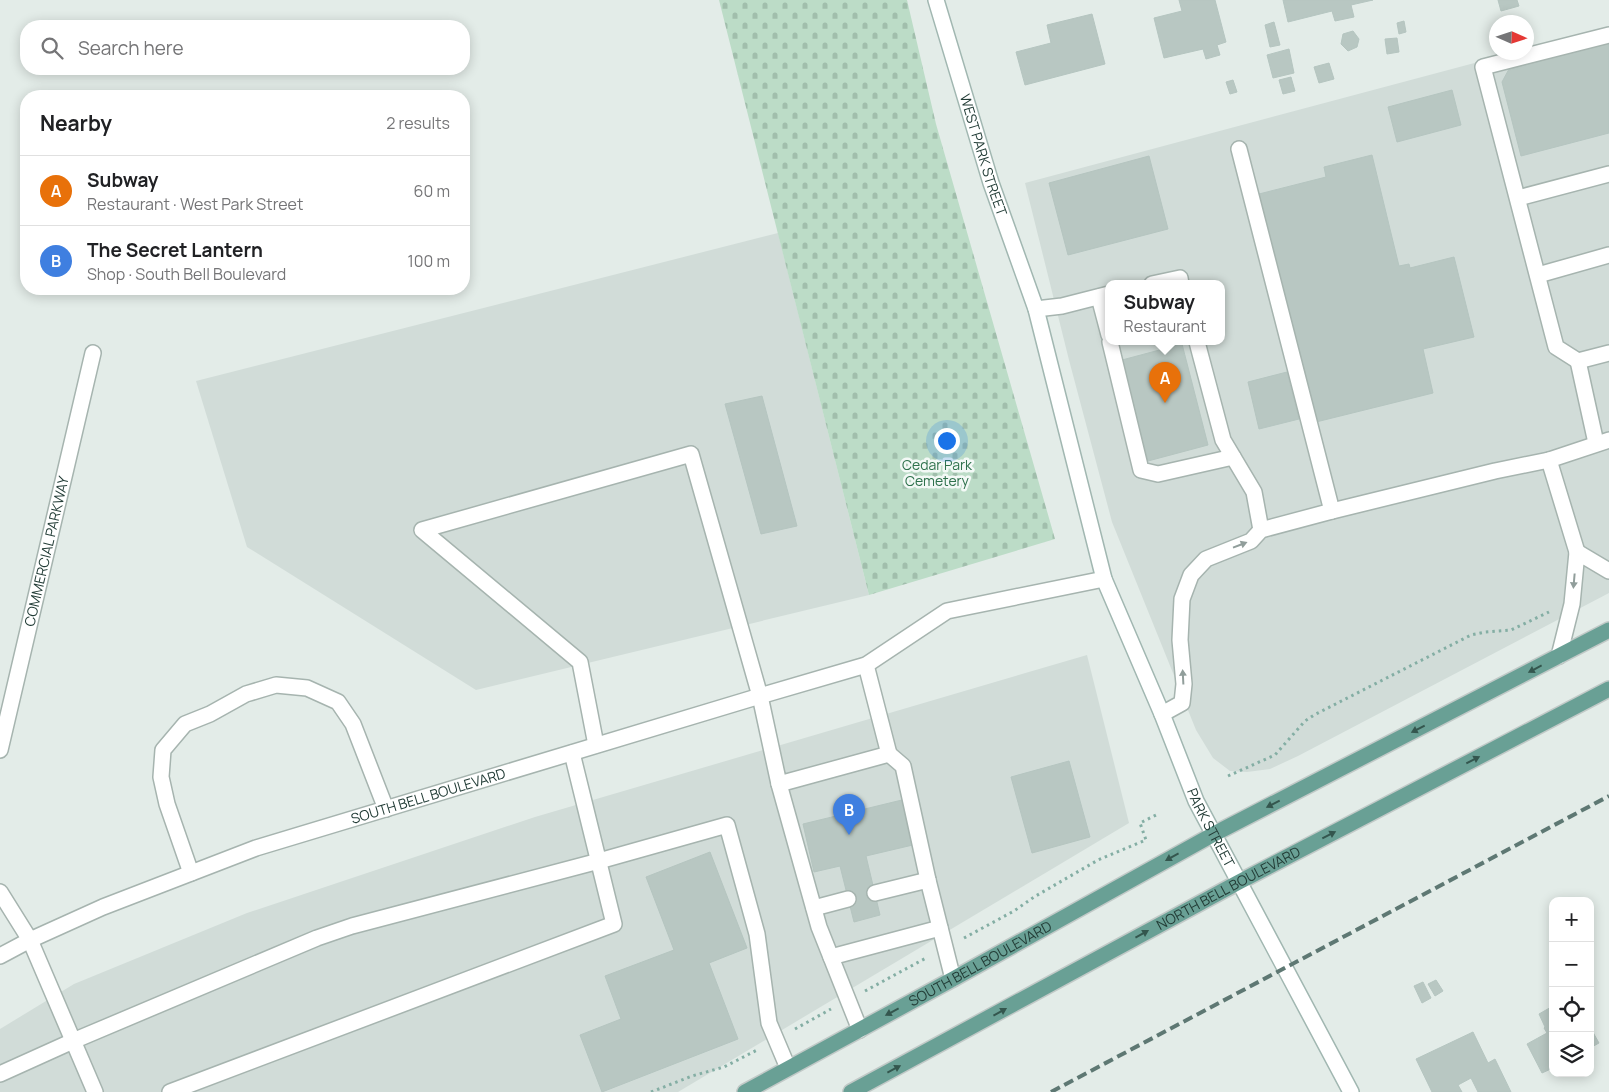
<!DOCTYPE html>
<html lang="en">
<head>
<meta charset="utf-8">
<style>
	:root { --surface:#fff; --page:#f6f6f6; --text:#202124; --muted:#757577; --line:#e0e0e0; --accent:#0b8043 }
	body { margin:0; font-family:Manrope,sans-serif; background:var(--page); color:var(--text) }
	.controls { position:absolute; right:15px; bottom:15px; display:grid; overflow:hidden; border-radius:10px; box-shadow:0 2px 12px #0003 }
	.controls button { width:45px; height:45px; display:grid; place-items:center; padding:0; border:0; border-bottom:1px solid var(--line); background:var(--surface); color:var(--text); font:25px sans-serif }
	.compass { position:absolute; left:1489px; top:15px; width:45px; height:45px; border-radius:50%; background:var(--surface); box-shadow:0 2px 12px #0003; rotate:93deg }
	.you { position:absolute; left:946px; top:440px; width:18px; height:18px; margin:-12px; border:4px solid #fff; border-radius:50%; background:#1a73e8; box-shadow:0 0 0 8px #1a73e833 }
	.badge { display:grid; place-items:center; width:32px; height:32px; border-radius:50%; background:var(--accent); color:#fff; font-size:16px; font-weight:700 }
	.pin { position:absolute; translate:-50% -41px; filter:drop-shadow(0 1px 2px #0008) }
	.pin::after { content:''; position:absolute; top:26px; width:18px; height:15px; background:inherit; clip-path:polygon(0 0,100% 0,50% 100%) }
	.popup { position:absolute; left:1105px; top:280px; width:120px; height:65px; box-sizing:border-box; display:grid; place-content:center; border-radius:10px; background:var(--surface); filter:drop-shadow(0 1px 4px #0005); font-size:16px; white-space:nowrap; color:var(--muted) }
	.popup b { font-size:19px; color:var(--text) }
	.popup::after { content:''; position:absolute; left:50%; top:100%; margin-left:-10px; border:10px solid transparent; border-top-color:var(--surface) }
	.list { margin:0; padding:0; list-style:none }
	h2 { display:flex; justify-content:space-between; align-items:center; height:65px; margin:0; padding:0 20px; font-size:21px }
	h2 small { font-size:16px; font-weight:400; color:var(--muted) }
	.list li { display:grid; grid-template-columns:32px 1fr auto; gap:15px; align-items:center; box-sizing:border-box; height:70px; padding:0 20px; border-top:1px solid var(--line) }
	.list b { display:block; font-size:19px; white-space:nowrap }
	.list p { margin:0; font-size:16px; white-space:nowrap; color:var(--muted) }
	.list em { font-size:16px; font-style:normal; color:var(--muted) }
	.icon { flex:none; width:28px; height:28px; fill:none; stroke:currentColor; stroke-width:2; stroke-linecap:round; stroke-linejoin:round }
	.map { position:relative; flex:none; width:1609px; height:1092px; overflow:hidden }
	.search { position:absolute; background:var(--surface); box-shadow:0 2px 12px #0003; left:20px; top:20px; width:450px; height:55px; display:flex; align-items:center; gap:12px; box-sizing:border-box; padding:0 18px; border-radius:20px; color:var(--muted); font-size:19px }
	.panel { position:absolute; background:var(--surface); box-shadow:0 2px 12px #0003; left:20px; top:90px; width:450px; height:205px; border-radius:20px }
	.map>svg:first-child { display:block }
	.built { fill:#d1dcd8; fill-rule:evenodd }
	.cemetery { fill:url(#cemetery-stones) }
	.building { fill:#b8c7c2; stroke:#b5c5c0 }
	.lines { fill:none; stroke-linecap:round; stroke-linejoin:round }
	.lane-casing { stroke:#a6b4af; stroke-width:18 }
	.street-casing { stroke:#a6b4af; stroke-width:18 }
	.secondary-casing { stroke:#a1b7b1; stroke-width:18 }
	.primary-casing { stroke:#c1c9c7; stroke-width:18 }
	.path { stroke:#84aea4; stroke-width:3; stroke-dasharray:2.5 4; stroke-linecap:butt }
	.lane { stroke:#fff; stroke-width:15 }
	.street { stroke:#fff; stroke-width:15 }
	.secondary { stroke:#fff; stroke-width:15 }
	.primary { stroke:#69a095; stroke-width:15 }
	.rail { stroke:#5e7873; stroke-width:4; stroke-dasharray:10 5; stroke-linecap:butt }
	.oneway { fill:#919e9b }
	.oneway2 { fill:#34564e }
	.labels { text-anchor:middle; stroke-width:5; stroke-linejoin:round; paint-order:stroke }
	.street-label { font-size:14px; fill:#233d37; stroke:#f3f9f6 }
	.park-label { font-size:14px; fill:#2f724d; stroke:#f3f9f6 }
</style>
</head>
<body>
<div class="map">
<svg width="1609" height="1092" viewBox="0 0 1609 1092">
	<defs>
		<pattern id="cemetery-stones" width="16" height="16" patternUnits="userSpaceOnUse" patternTransform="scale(1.25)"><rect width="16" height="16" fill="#bcdcc7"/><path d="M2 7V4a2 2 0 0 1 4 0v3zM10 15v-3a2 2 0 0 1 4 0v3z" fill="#a1beac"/></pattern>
	</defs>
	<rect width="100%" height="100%" fill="#e3ece8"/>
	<g class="built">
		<path d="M1609,27V593L1298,756L1270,769L1247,772L1230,771L1213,758L1196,730L1112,522L1069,360L1025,183ZM1109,284H1221V342H1109Z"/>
		<polygon points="778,233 869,595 476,690 247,547 196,381"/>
		<polygon points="1087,655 1129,823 678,1092 0,1092 0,1029 74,984 247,913 535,817"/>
	</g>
	<polygon class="cemetery" points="719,0 907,0 936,124 1055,539 869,595"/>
	<g class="building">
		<polygon points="1179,0 1215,0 1226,42 1217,45 1220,55 1206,59 1203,49 1164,58 1154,18 1182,11"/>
		<polygon points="1283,0 1373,0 1351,5 1354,17 1335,21 1332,11 1288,22"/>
		<polygon points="1498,0 1517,0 1519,6 1501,11"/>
		<polygon points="1092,14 1105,64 1025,85 1016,52 1051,43 1047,25"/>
		<polygon points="1404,21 1406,32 1399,34 1397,23"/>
		<polygon points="1274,22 1280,45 1270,47 1265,25"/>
		<polygon points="1353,31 1359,39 1357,47 1348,51 1341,44 1343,34"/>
		<polygon points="1397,38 1399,52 1387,54 1385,39"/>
		<polygon points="1609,43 1609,133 1521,156 1502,82 1509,69"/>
		<polygon points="1289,49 1294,73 1273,78 1267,55"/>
		<polygon points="1329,63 1334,79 1319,83 1314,67"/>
		<polygon points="1291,77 1295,91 1283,94 1279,80"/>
		<polygon points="1233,80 1237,92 1230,94 1226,82"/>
		<polygon points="1452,90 1461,125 1397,142 1388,107"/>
		<polygon points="1372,155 1399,266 1409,264 1410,268 1454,257 1474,337 1423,349 1433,393 1316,422 1304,369 1301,369 1259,194 1326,177 1324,167"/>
		<polygon points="1149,156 1168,229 1068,255 1049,183"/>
		<polygon points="1182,344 1208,445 1148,461 1122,360"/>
		<polygon points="1287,372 1299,419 1259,429 1248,382"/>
		<polygon points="762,396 797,526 761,534 725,404"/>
		<polygon points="1069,761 1090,837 1032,853 1011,777"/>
		<polygon points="906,799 917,844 866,856 880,915 854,922 840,866 814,872 803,824"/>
		<polygon points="710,852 747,948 709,963 738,1039 602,1092 580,1035 621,1019 605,976 674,950 646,877"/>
		<polygon points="1436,980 1443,991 1435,996 1428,984"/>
		<polygon points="1423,982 1431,998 1422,1003 1414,986"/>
		<polygon points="1553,1006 1553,1068 1542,1073 1527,1044 1547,1033 1544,1028 1545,1027 1539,1014"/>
		<polygon points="1590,1027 1599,1043 1590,1048"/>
		<polygon points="1473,1032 1488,1063 1495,1059 1511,1092 1478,1092 1471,1078 1458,1085 1462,1092 1432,1092 1416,1059"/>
	</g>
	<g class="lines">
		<defs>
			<g id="lane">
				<polyline points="1609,35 1483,67 1556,347 1578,361 1609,353"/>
				<polyline points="1239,149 1332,511"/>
				<polyline points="1518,198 1609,174"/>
				<polyline points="1538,275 1609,255"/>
				<polyline points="1152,284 1180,278 1181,284"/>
				<polyline points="1099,297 1109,335"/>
				<polyline points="1036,309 1062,306 1109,294"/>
				<polyline points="1110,342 1141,470 1158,474 1233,457"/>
				<polyline points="1197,342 1223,440 1254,492 1261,530"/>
				<polyline points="1578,361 1596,443"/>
				<polyline points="1549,460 1577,552"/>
				<polyline points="1559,656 1572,604 1577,552 1609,571"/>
				<polyline points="1162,714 1182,703 1184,684 1180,640 1182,599 1191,575 1206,559 1251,541 1261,530 1332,511 1495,471 1549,460 1609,440"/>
				<polyline points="596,745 580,662 422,530 691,454 760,696 779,784 889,754 866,665"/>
				<polyline points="889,754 903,766 928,880 953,979"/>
				<polyline points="779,784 819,927 860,1030"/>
				<polyline points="191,873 167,804 161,777 163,750 185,724 210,714 246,694 276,685 307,688 338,702 353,724 386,809"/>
				<polyline points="875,893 928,880"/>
				<polyline points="814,908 848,899"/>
				<polyline points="30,940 95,1092"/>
				<polyline points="831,957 940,928"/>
				<polyline points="0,1074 73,1041 317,938 352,926 599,861 727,825 757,934 769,1023 788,1068"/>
				<polyline points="170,1092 614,924 572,753"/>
			</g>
			<g id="street">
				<path id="s1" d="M0,750L93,353"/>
				<polyline points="0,892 30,940"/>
				<path id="s2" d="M0,956L30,940L103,907L256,848L760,696L866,665L947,611L1104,579"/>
			</g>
			<g id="secondary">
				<path id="s3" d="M936,0L991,183L1036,309L1104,579L1162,714L1196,801L1351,1092"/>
			</g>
			<g id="primary">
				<path id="s4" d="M745,1092L953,979L1214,834L1609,630"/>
				<path id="s5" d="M851,1092L1239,882L1609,689"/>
			</g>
		</defs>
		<use href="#lane" class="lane-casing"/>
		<use href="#street" class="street-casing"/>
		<use href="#secondary" class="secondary-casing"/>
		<use href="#primary" class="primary-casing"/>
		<g class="path">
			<polyline points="1228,776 1275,755 1305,721 1314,715 1471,635 1485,632 1511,630 1549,612"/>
			<polyline points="964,938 1014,911 1034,897 1098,860 1146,840 1140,823 1156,815"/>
			<polyline points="865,991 926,958"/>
			<polyline points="795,1029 831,1009"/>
			<polyline points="651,1092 692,1076 724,1067 759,1049"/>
		</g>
		<use href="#lane" class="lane"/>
		<use href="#street" class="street"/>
		<use href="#secondary" class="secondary"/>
		<use href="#primary" class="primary"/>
		<polyline class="rail" points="1051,1092 1609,796"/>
	</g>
	<defs><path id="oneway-solid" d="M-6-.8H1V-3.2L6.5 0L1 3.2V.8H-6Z" transform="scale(1.25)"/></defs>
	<g class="oneway">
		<use href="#oneway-solid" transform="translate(1240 545) rotate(-21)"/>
		<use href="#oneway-solid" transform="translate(1574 581) rotate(95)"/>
		<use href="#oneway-solid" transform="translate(1183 677) rotate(-93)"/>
	</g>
	<g class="oneway2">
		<use href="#oneway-solid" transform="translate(1535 669) rotate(152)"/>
		<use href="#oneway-solid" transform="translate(1418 729) rotate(153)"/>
		<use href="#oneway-solid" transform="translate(1473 760) rotate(-27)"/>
		<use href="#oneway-solid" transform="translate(1273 804) rotate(153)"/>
		<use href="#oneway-solid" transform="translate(1329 835) rotate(-27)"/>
		<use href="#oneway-solid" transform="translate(1172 857) rotate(151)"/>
		<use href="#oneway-solid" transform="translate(1142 934) rotate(-29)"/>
		<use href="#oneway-solid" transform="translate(892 1012) rotate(152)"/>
		<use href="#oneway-solid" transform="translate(1000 1012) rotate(-29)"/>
		<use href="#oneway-solid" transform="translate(894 1069) rotate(-28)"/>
	</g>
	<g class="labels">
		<g class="street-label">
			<text dy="5" stroke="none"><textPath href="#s3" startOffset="162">WEST PARK STREET</textPath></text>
			<text dy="5" stroke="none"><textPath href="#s1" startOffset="204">COMMERCIAL PARKWAY</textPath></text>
			<text dy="5" stroke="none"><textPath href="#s2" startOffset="458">SOUTH BELL BOULEVARD</textPath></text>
			<text dy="5" stroke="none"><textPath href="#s3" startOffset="874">PARK STREET</textPath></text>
			<text dy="5" stroke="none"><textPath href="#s5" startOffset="429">NORTH BELL BOULEVARD</textPath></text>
			<text dy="5" stroke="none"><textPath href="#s4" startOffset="268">SOUTH BELL BOULEVARD</textPath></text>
		</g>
		<g class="park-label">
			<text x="937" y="470">Cedar Park<tspan x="937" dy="16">Cemetery</tspan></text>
		</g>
	</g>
</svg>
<div class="controls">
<button>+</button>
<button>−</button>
<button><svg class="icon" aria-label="locate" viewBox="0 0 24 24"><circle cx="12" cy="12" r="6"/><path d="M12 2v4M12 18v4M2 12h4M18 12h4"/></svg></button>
<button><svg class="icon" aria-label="layers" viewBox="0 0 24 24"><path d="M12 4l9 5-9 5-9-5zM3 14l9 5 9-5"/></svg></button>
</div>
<svg class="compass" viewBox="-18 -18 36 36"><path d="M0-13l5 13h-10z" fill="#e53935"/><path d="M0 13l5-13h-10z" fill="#757577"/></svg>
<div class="you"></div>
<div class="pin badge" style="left:1165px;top:403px;background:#e8710a">A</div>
<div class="popup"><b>Subway</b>Restaurant</div>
<div class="pin badge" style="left:849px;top:835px;background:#3f7fe0">B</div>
<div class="search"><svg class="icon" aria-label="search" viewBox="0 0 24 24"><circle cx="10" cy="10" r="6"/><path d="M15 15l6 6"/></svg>Search here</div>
<section class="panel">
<h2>Nearby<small>2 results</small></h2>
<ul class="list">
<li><span class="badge" style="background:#e8710a">A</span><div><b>Subway</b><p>Restaurant · West Park Street</p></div><em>60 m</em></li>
<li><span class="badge" style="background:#3f7fe0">B</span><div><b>The Secret Lantern</b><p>Shop · South Bell Boulevard</p></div><em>100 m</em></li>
</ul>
</section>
</div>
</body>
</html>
